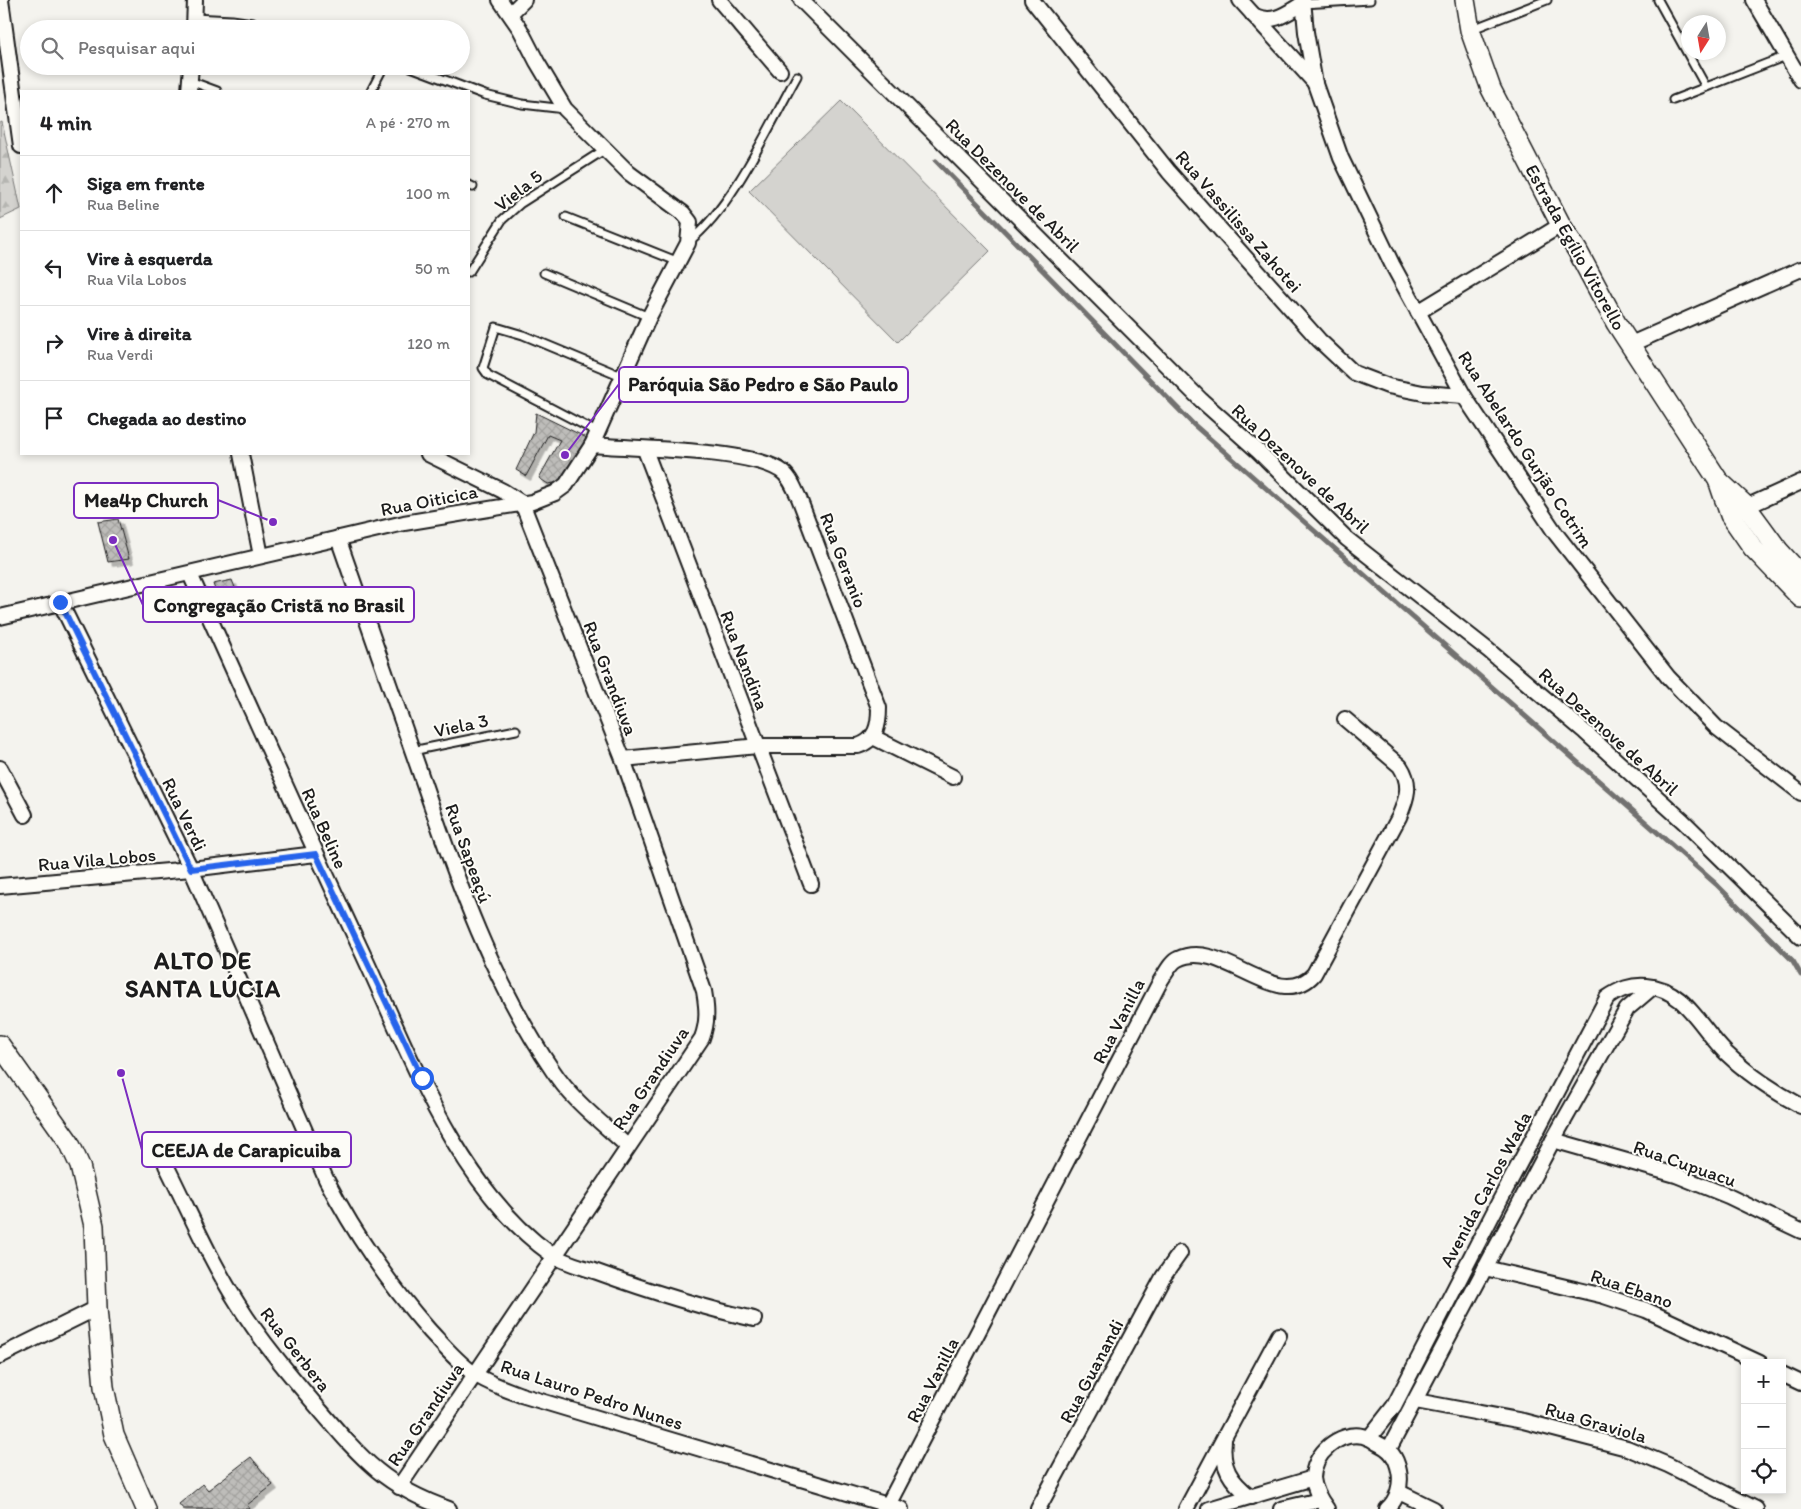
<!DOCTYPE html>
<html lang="pt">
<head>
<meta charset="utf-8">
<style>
	:root { --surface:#fff; --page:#f2f2f2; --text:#202124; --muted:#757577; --line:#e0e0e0 }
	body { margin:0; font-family:Itim,sans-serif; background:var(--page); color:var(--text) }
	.controls { position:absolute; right:15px; bottom:15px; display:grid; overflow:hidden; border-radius:0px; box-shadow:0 2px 8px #0003 }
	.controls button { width:45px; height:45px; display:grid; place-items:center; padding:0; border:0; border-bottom:1px solid var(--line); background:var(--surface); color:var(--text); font:25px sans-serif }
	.compass { position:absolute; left:1681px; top:15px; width:45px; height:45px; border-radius:50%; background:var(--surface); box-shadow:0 2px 8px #0003; rotate:191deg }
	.stop { position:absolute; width:15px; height:15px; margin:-11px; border:4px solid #2563eb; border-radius:50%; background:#fff }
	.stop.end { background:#2563eb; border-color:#fff; box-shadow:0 1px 5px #0008 }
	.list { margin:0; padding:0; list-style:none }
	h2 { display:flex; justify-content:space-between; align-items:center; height:65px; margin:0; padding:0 20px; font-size:21px }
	h2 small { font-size:16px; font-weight:400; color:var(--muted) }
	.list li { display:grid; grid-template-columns:32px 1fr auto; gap:15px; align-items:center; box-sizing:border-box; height:75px; padding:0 20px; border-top:1px solid var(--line) }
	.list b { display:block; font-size:19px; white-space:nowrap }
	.list p { margin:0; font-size:16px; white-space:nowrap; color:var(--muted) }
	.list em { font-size:16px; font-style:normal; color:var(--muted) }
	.icon { flex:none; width:28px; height:28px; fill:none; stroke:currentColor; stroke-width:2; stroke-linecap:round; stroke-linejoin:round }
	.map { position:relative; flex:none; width:1801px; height:1509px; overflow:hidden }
	.search { position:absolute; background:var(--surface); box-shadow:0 2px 8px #0003; left:20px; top:20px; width:450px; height:55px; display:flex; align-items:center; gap:12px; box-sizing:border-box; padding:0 18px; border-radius:28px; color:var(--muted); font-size:19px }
	.panel { position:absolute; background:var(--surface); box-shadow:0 2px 8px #0003; left:20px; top:90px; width:450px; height:365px; border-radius:0px }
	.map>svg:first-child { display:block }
	.forest { fill:url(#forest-firs); stroke:#787876 }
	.park { fill:#d4d3cf; stroke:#787876 }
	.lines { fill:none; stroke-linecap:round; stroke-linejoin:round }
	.stream { stroke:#72716f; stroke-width:5 }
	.building { fill:url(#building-cross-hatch); stroke:#1c1c1c; filter:url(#shadow) }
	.lane-casing { stroke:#1c1c1c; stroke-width:11 }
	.street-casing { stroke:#1c1c1c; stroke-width:18 }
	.secondary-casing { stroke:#1c1c1c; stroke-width:22 }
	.lane { stroke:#fdfcf7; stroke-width:7 }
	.street { stroke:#fdfcf7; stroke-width:14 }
	.secondary { stroke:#fdfcf7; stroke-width:19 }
	.route { stroke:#2563eb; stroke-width:6 }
	.labels { text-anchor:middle; stroke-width:4; stroke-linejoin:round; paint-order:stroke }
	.street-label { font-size:19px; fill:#1c1c1c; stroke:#fdfcf7 }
	.district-label { font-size:24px; font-weight:bold; letter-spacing:1px; fill:#1c1c1c; stroke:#fdfcf7 }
	.leader { fill:none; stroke:#7b2cbf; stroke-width:2 }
	.callout-dot { fill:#7b2cbf; stroke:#fdfcf7; stroke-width:2 }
	.callout { fill:#fdfcf7; stroke:#7b2cbf; stroke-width:2 }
	.callout-label { font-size:20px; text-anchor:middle; font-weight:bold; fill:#1c1c1c }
</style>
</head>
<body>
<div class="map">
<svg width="1801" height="1509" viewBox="0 0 1801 1509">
	<defs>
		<pattern id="forest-firs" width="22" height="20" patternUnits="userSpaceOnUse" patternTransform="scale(1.25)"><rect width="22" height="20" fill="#d4d3cf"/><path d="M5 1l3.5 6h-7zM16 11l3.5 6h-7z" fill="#b5b5b1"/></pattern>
		<pattern id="building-cross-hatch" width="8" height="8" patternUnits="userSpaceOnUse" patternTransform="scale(1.25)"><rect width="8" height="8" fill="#bebdba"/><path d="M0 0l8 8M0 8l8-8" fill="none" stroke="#a3a29f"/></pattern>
		<filter id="shadow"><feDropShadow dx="4.5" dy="4.5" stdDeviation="0" flood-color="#0004"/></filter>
	</defs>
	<rect width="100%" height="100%" fill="#f4f3ee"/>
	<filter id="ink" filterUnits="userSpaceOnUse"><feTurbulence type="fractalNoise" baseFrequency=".02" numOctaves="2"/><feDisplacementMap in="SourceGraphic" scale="10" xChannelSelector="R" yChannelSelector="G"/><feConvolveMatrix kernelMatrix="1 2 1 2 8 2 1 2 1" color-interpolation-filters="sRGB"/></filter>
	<g filter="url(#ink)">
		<polygon class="forest" points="2,122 21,209 0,219 0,123"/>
		<polygon class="park" points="841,101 990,251 898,342 749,191"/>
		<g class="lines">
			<polyline class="stream" points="936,161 1193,424 1716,884 1793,961 1801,975"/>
		</g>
		<g class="building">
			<polygon points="536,413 587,438 561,482 548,484 539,478 560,440 548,435 526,476 516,470 534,432"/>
			<polygon points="118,519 129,559 108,562 98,522"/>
			<polygon points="232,580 240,600 220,604 213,584"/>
			<polygon points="251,1457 273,1485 247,1505 250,1509 183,1509 179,1504 203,1484 208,1490"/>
		</g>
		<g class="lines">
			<defs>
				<g id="lane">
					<polyline points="1658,0 1706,87"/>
					<polyline points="1303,4 1370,0"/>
					<polyline points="194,18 232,20 293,29"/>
					<polyline points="1470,30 1547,0"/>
					<polyline points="408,66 485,95 522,104 565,109"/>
					<polyline points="190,81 217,91"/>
					<polyline points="371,91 384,66"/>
					<polyline points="1673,100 1786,56"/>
					<polyline points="469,185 473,187"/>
					<polyline points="566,217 679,262"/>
					<path d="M688,242C732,209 769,126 797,76"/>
					<polyline points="469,272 502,220 521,203 604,150"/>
					<polyline points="544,273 649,317"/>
					<polyline points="597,432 488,375 483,368 496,327 523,335 624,377"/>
					<polyline points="412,751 516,730"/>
				</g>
				<g id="street">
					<polyline points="1,0 21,146"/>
					<polyline points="719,0 780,71"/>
					<polyline points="801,0 1201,400 1258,451 1347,539 1488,650 1585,732 1683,821 1801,937"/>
					<polyline points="1032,0 1169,172 1319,340 1354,373 1388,386 1423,393 1464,396"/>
					<polyline points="1240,0 1315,83"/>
					<polyline points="1303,0 1306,32 1315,84 1341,158 1392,264 1464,396 1556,534 1668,677 1716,727 1801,793"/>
					<polyline points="1754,0 1801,80"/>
					<polyline points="511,13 524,0"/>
					<path d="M1253,15C1272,25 1286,14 1302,4"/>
					<polyline points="194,29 195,0"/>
					<polyline points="189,91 191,66"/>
					<polyline points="1418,312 1561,225"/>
					<polyline points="1631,344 1801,269"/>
					<path d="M592,445C635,449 747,449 780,470C790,476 794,488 799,498L879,708C879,726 876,740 858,746H758L623,759"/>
					<polyline points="645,450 811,884"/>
					<polyline points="241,454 261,556"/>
					<polyline points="1739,510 1801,482"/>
					<path d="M338,538C366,619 394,700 423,781C457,881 493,983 553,1071C572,1100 601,1122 627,1146"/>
					<path d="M190,574C247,701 304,828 363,954C410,1055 458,1188 551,1254C564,1263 583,1267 597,1272C649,1291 700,1307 754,1319"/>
					<path d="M60,602L191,869L326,1179C354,1233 389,1284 429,1330C443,1345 456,1361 473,1373C487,1383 505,1389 521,1395L901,1509"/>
					<polyline points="0,617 404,523 532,502 555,493 566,485 592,445 649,317 688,243 690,222 683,213 629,173 565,109 537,62 520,29 500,0"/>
					<polyline points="873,737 953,777"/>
					<polyline points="0,768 25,815"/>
					<polyline points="0,886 191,869 316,854"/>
					<polyline points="1553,1140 1676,1175 1728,1196 1801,1231"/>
					<path d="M166,1165C189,1211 210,1260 238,1304C261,1341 290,1375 319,1409C361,1458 385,1487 449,1509"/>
					<polyline points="1485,1268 1604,1296 1646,1310 1760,1363"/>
					<polyline points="0,1356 97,1308"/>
					<polyline points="1782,1374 1801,1383"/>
					<polyline points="1416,1401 1523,1421 1627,1448 1668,1465 1756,1509"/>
					<path d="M1369,1438L1394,1406L1498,1204L1607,998C1620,989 1631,985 1646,986C1685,988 1701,1029 1726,1053C1749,1075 1773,1091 1801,1106"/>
					<path d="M1224,1440C1221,1467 1230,1481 1251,1497"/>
					<polyline points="1389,1449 1553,1140 1627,1009 1653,987"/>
					<path d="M399,1487L702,1038C708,1022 707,1008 704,991L623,759L522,503L503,491L428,454"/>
					<polyline points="1399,1492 1434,1509"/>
					<path d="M888,1505L1161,980C1166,973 1171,962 1178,959C1222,937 1278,1015 1314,974L1399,817C1407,798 1412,784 1400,766L1345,719"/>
					<polyline points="1038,1509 1163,1277 1180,1253"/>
					<polyline points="1186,1509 1279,1335"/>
					<polyline points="1209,1509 1313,1478"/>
					<polyline points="1281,1509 1320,1500"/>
					<path d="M1327,1509C1321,1501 1314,1489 1313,1478C1313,1454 1339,1431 1363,1436C1367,1437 1373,1440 1377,1443C1390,1449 1396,1456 1399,1471C1402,1485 1397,1500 1387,1509"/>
				</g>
				<g id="secondary">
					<polyline points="1465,0 1470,30 1491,89 1561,225 1577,250 1616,323 1718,480 1746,506 1779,551 1801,575"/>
					<polyline points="1719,483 1730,515 1753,548 1801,598"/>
					<polyline points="0,1045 69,1142 80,1166 94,1226 97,1308 104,1387 114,1435 146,1509"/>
				</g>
			</defs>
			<use href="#lane" class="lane-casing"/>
			<use href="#street" class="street-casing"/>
			<use href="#secondary" class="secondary-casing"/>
			<use href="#lane" class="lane"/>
			<use href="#street" class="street"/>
			<use href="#secondary" class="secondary"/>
		</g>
	</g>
	<g class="lines" filter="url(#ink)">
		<polyline class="route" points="60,602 191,869 316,854 422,1078"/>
	</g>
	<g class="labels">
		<g class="street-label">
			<text transform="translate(1013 185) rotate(45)" y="7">Rua Dezenove de Abril</text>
			<text transform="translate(518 190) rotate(-38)" y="7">Viela 5</text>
			<text transform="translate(1239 221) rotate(49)" y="7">Rua Vassilissa Zahotei</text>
			<text transform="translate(1576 247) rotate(61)" y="7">Estrada Egílio Vitorello</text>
			<text transform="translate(1526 449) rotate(57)" y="7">Rua Abelardo Gurjão Cotrim</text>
			<text transform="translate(1301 468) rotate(43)" y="7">Rua Dezenove de Abril</text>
			<text transform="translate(429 500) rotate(-11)" y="7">Rua Oiticica</text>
			<text transform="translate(844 560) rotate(69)" y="7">Rua Geranio</text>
			<text transform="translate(745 660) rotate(69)" y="7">Rua Nandina</text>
			<text transform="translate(611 678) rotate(69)" y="7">Rua Grandiuva</text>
			<text transform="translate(461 725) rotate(-12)" y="7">Viela 3</text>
			<text transform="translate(1609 731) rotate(42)" y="7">Rua Dezenove de Abril</text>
			<text transform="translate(185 814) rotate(64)" y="7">Rua Verdi</text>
			<text transform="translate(325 828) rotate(66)" y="7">Rua Beline</text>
			<text transform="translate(469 853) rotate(70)" y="7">Rua Sapeaçú</text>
			<text transform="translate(97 859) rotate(-5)" y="7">Rua Vila Lobos</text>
			<text transform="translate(1118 1021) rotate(-63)" y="7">Rua Vanilla</text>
			<text transform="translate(650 1078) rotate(-56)" y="7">Rua Grandiuva</text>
			<text transform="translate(1685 1163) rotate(19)" y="7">Rua Cupuacu</text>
			<text transform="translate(1485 1189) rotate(-62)" y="7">Avenida Carlos Wada</text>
			<text transform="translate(1632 1288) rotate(19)" y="7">Rua Ebano</text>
			<text transform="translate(296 1349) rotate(52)" y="7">Rua Gerbera</text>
			<text transform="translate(1091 1371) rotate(-62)" y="7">Rua Guanandi</text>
			<text transform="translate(932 1380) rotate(-63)" y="7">Rua Vanilla</text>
			<text transform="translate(592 1394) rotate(18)" y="7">Rua Lauro Pedro Nunes</text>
			<text transform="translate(425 1414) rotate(-56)" y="7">Rua Grandiuva</text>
			<text transform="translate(1596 1422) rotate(16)" y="7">Rua Graviola</text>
		</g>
		<g class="district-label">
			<text x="203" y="969">ALTO DE<tspan x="203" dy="28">SANTA LÚCIA</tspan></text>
		</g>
	</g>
	<path class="leader" d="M565 455L619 384M273 522L218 500M113 540L143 605M121 1073L142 1150"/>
	<g class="callout-dot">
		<circle cx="565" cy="455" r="5"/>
		<circle cx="273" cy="522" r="5"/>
		<circle cx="113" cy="540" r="5"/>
		<circle cx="121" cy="1073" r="5"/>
	</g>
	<g class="callout">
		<rect x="619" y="367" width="289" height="35" rx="5"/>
		<rect x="74" y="483" width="144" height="35" rx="5"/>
		<rect x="143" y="587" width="271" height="35" rx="5"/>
		<rect x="142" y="1132" width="209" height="35" rx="5"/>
	</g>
	<g class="callout-label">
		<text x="763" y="391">Paróquia São Pedro e São Paulo</text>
		<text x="146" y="507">Mea4p Church</text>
		<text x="279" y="612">Congregação Cristã no Brasil</text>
		<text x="246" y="1157">CEEJA de Carapicuiba</text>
	</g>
</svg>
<div class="controls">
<button>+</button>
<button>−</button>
<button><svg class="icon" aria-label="locate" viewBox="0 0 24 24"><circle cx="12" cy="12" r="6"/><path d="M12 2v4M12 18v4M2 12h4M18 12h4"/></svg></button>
</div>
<svg class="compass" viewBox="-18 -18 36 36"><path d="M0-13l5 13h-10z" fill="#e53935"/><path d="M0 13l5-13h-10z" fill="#757577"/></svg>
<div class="stop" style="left:422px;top:1078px"></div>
<div class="stop end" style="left:60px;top:602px"></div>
<div class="search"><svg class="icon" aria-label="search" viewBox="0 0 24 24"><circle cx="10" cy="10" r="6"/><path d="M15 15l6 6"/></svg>Pesquisar aqui</div>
<section class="panel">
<h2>4 min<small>A pé · 270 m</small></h2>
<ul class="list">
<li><svg class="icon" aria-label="ahead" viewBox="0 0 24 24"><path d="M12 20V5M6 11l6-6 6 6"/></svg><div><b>Siga em frente</b><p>Rua Beline</p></div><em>100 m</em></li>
<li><svg class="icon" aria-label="left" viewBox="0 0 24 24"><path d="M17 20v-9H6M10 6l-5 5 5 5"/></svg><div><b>Vire à esquerda</b><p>Rua Vila Lobos</p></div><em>50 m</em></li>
<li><svg class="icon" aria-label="right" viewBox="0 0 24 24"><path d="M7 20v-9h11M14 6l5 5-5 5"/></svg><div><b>Vire à direita</b><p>Rua Verdi</p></div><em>120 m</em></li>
<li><svg class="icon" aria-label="arrive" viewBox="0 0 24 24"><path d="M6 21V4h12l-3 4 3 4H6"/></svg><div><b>Chegada ao destino</b></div></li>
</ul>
</section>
</div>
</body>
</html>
